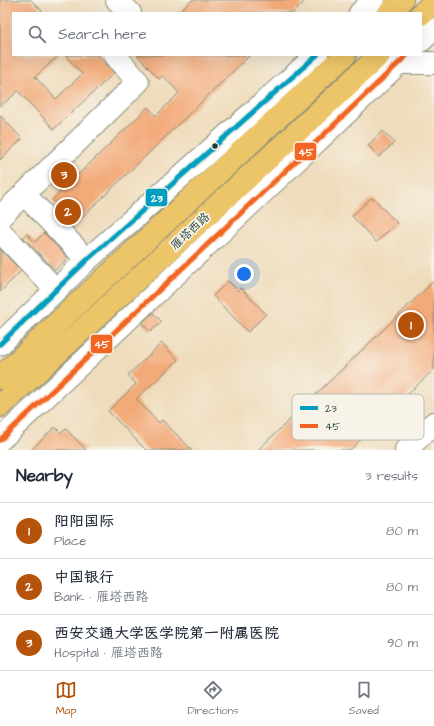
<!DOCTYPE html>
<html lang="en">
<head>
<meta charset="utf-8">
<style>
	:root { --surface:#fff; --page:#f6f6f7; --text:#1f2937; --muted:#747a83; --line:#e0e1e3; --accent:#b45309 }
	body { margin:0; font-family:"Architects Daughter","LXGW WenKai TC",sans-serif; background:var(--page); color:var(--text) }
	.you { position:absolute; left:244px; top:274px; width:14px; height:14px; margin:-10px; border:3px solid #fff; border-radius:50%; background:#1a73e8; box-shadow:0 0 0 6px #1a73e833 }
	.badge { display:grid; place-items:center; width:26px; height:26px; border-radius:50%; background:var(--accent); color:#fff; font-size:13px; font-weight:700 }
	.pin { position:absolute; translate:-50% -50%; border:2px solid #fff; box-shadow:0 1px 4px #0006 }
	.list { margin:0; padding:0; list-style:none }
	h2 { display:flex; justify-content:space-between; align-items:center; height:52px; margin:0; padding:0 16px; font-size:17px }
	h2 small { font-size:13px; font-weight:400; color:var(--muted) }
	.list li { display:grid; grid-template-columns:26px 1fr auto; gap:12px; align-items:center; box-sizing:border-box; height:56px; padding:0 16px; border-top:1px solid var(--line) }
	.list b { display:block; font-size:15px; white-space:nowrap }
	.list p { margin:0; font-size:13px; white-space:nowrap; color:var(--muted) }
	.list em { font-size:13px; font-style:normal; color:var(--muted) }
	.icon { flex:none; width:22px; height:22px; fill:none; stroke:currentColor; stroke-width:2; stroke-linecap:round; stroke-linejoin:round }
	.map { position:relative; flex:none; width:434px; height:450px; overflow:hidden }
	.search { position:absolute; background:var(--surface); box-shadow:0 4px 16px #0002; left:12px; right:12px; top:12px; height:44px; display:flex; align-items:center; gap:10px; box-sizing:border-box; padding:0 14px; border-radius:0px; color:var(--muted); font-size:15px }
	.sheet { height:220px; background:var(--surface) }
	nav { display:flex; justify-content:space-around; align-items:center; box-sizing:border-box; height:56px; border-top:1px solid var(--line); background:var(--surface); font-size:11px; color:var(--muted) }
	nav a { display:grid; justify-items:center; gap:2px }
	nav .on { color:var(--accent) }
	.map>svg:first-child { display:block }
	.building { fill:#f3aa79 }
	.lines { fill:none; stroke-linecap:round; stroke-linejoin:round }
	.minor-casing { stroke:#878c78; stroke-width:24 }
	.major-casing { stroke:#878c78; stroke-width:24 }
	.minor { stroke:#fff; stroke-width:22 }
	.major { stroke:#edc569; stroke-width:22 }
	.bus-1-casing { stroke:#f7f3e8; stroke-width:8 }
	.bus-2-casing { stroke:#f7f3e8; stroke-width:8 }
	.bus-1 { stroke:#039ebf; stroke-width:5 }
	.bus-2 { stroke:#f26522; stroke-width:5 }
	.bus-dot { fill:#1f3d34; stroke:#f7f3e8; stroke-width:1.5 }
	.labels { text-anchor:middle; stroke-width:3.5; stroke-linejoin:round; paint-order:stroke }
	.street-label { font-size:12px; fill:#1f3d34; stroke:#f7f3e8 }
	.key { fill:#f7f3e8; stroke:#b6bcb2; stroke-width:1 }
	.key-label { font-size:11px; fill:#1f3d34 }
	.line-badge { stroke:#f7f3e8; stroke-width:1.5 }
	.badge-label { font-size:11px; text-anchor:middle; font-weight:bold; fill:#fff }
</style>
</head>
<body>
<div class="map">
<svg width="434" height="450" viewBox="0 0 434 450">
	<rect width="100%" height="100%" fill="#f7f3e8"/>
	<filter id="ink" filterUnits="userSpaceOnUse"><feTurbulence type="fractalNoise" baseFrequency=".025" numOctaves="2"/><feDisplacementMap in="SourceGraphic" scale="8" xChannelSelector="R" yChannelSelector="G"/><feConvolveMatrix kernelMatrix="1 2 1 2 8 2 1 2 1" color-interpolation-filters="sRGB"/></filter>
	<filter id="wash" filterUnits="userSpaceOnUse"><feTurbulence type="fractalNoise" baseFrequency=".012" numOctaves="4" result="noise"/><feDisplacementMap in="SourceGraphic" scale="16" xChannelSelector="R" yChannelSelector="G"/><feGaussianBlur stdDeviation="0.9" result="paint"/><feColorMatrix in="noise" values="0 0 0 0 0 0 0 0 0 0 0 0 0 0 0 0 0 1.4 0 .05"/><feComposite in="paint" operator="in"/></filter>
	<g filter="url(#wash)">
		<rect width="100%" height="100%" fill="#efdcbc"/>
		<g id="blocks">
			<g class="building">
				<polygon points="0,0 31,0 44,13 13,13 13,55 59,55 35,77 56,99 82,74 65,55 98,55 114,73 54,129 18,91 0,107"/>
				<polygon points="192,0 306,0 293,13 178,13"/>
				<polygon points="137,55 250,55 72,227 62,215 64,213 52,200 148,107 156,116 179,93 163,76 159,79"/>
				<polygon points="0,115 22,139 0,160"/>
				<polygon points="383,131 394,143 379,157 368,145"/>
				<polygon points="371,198 372,199 373,198 397,223 376,242 352,216"/>
				<polygon points="44,233 68,258 55,270 23,237 27,234 35,242"/>
				<polygon points="0,249 21,271 0,292"/>
				<polygon points="228,281 238,291 241,288 266,314 248,332 213,296"/>
				<polygon points="434,281 434,369 350,450 258,450"/>
				<polygon points="153,313 162,322 150,332 142,323"/>
				<polygon points="162,343 178,360 136,399 159,423 162,420 192,450 146,450 108,411 136,384 128,375"/>
				<polygon points="55,427 61,433 66,429 86,450 31,450"/>
			</g>
		</g>
	</g>
	<g filter="url(#ink)">
		<use href="#blocks" fill-opacity="0" stroke="#878c78" stroke-width="1"/>
		<g class="lines">
			<defs>
				<g id="minor">
					<polyline points="117,0 130,13"/>
					<polyline points="360,13 374,0"/>
					<polyline points="421,41 434,29"/>
					<polyline points="390,63 434,63"/>
					<polyline points="0,217 24,194"/>
					<polyline points="0,231 56,290"/>
					<polyline points="87,260 24,194 138,82 115,55"/>
					<polyline points="0,344 87,260 317,55"/>
					<polyline points="0,440 313,145 407,55"/>
					<polyline points="406,450 434,423"/>
				</g>
				<g id="major">
					<polyline points="389,13 402,0"/>
					<polyline points="421,14 434,2"/>
					<polyline points="0,378 73,308 345,55"/>
					<polyline points="0,406 339,93 379,55"/>
				</g>
			</defs>
			<use href="#minor" class="minor-casing"/>
			<use href="#major" class="major-casing"/>
			<use href="#minor" class="minor"/>
			<use href="#major" class="major"/>
			<defs>
				<polyline id="bus-1" points="0,344 87,260 317,55"/>
				<polyline id="bus-2" points="0,440 313,145 407,55"/>
			</defs>
			<use href="#bus-1" class="bus-1-casing"/>
			<use href="#bus-2" class="bus-2-casing"/>
			<use href="#bus-1" class="bus-1"/>
			<use href="#bus-2" class="bus-2"/>
		</g>
	</g>
	<circle class="bus-dot" cx="215" cy="146" r="3.5"/>
	<g class="labels">
		<g class="street-label">
			<text transform="translate(190 231) rotate(-43)" y="4">雁塔西路</text>
		</g>
	</g>
	<rect x="292" y="394" width="132" height="46" rx="6" class="key"/>
	<rect x="300" y="406" width="18" height="4" fill="#039ebf"/>
	<rect x="300" y="424" width="18" height="4" fill="#f26522"/>
	<g class="key-label">
		<text x="325" y="412">23</text>
		<text x="325" y="430">45</text>
	</g>
	<g class="line-badge">
		<rect x="294" y="142" width="23" height="19" rx="4" fill="#f26522"/>
		<rect x="145" y="188" width="23" height="19" rx="4" fill="#039ebf"/>
		<rect x="90" y="334" width="23" height="20" rx="4" fill="#f26522"/>
	</g>
	<g class="badge-label">
		<text x="306" y="156">45</text>
		<text x="157" y="202">23</text>
		<text x="102" y="348">45</text>
	</g>
</svg>
<div class="you"></div>
<div class="pin badge" style="left:411px;top:325px">1</div>
<div class="pin badge" style="left:68px;top:212px">2</div>
<div class="pin badge" style="left:64px;top:175px">3</div>
<div class="search"><svg class="icon" aria-label="search" viewBox="0 0 24 24"><circle cx="10" cy="10" r="6"/><path d="M15 15l6 6"/></svg>Search here</div>
</div>
<section class="sheet">
<h2>Nearby<small>3 results</small></h2>
<ul class="list">
<li><span class="badge">1</span><div><b>阳阳国际</b><p>Place</p></div><em>80 m</em></li>
<li><span class="badge">2</span><div><b>中国银行</b><p>Bank · 雁塔西路</p></div><em>80 m</em></li>
<li><span class="badge">3</span><div><b>西安交通大学医学院第一附属医院</b><p>Hospital · 雁塔西路</p></div><em>90 m</em></li>
</ul>
</section>
<nav>
<a class="on"><svg class="icon" aria-label="map" viewBox="0 0 24 24"><path d="M3 6l6-2 6 2 6-2v14l-6 2-6-2-6 2zM9 4v14M15 6v14"/></svg>Map</a>
<a><svg class="icon" aria-label="directions" viewBox="0 0 24 24"><path d="M12 3l9 9-9 9-9-9zM9 14v-3h6M13 9l2 2-2 2"/></svg>Directions</a>
<a><svg class="icon" aria-label="saved" viewBox="0 0 24 24"><path d="M7 4h10v16l-5-4-5 4z"/></svg>Saved</a>
</nav>
</body>
</html>
